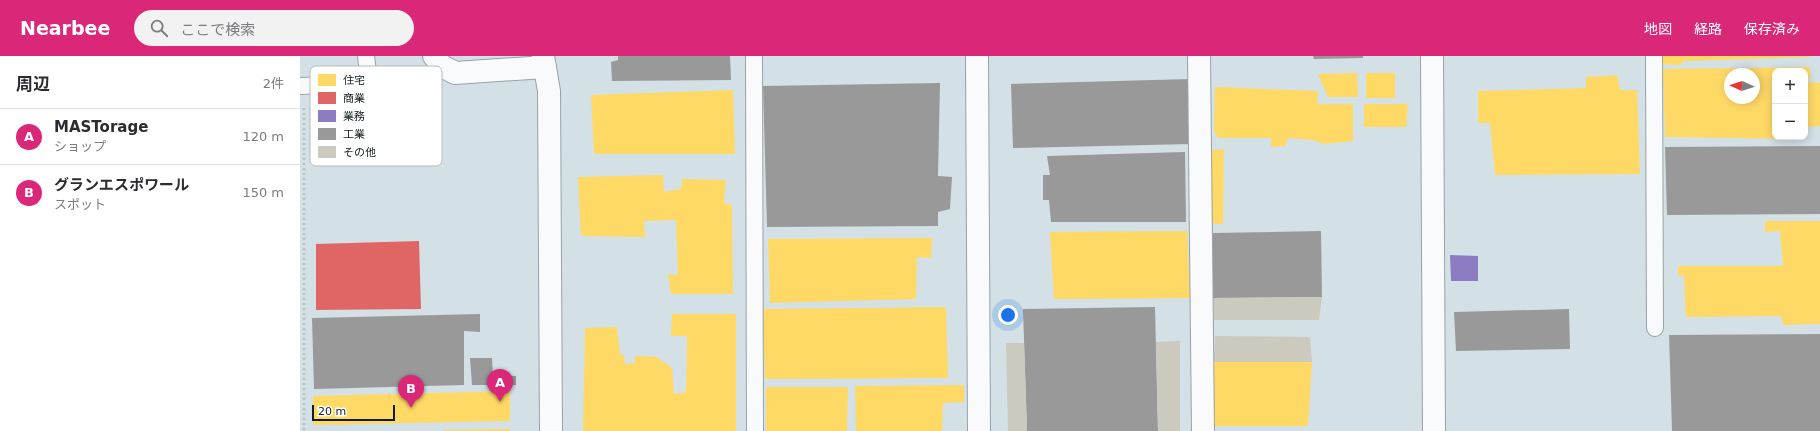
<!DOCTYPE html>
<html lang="ja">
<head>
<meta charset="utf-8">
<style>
	:root { --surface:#fff; --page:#f2f2f3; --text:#2b2b33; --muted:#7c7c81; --line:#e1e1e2; --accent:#db2777 }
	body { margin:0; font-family:"DejaVu Sans","Noto Sans JP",sans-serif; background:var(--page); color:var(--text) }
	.controls { position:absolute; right:12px; top:12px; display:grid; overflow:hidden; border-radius:8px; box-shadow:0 2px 10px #0003 }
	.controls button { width:36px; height:36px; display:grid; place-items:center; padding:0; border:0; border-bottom:1px solid var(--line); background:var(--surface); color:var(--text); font:20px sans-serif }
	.compass { position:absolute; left:1424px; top:12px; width:36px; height:36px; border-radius:50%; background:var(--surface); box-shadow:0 2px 10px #0003; rotate:273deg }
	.scale { position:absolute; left:12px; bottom:10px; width:83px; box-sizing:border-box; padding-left:4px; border:2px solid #131c1f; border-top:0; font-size:11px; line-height:14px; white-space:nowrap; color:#131c1f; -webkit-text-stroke:3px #fff; paint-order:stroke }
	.you { position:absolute; left:708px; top:259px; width:14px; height:14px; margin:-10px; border:3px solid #fff; border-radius:50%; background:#1a73e8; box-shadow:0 0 0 6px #1a73e833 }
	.badge { display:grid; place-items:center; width:26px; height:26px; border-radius:50%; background:var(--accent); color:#fff; font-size:13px; font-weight:700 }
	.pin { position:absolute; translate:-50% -33px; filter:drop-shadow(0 1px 2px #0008) }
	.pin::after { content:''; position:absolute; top:21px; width:14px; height:12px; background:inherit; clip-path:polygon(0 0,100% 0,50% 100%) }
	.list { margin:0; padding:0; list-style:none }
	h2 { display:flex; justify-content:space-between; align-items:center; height:52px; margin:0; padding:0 16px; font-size:17px }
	h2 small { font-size:13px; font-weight:400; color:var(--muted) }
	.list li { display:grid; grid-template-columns:26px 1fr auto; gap:12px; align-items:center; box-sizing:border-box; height:56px; padding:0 16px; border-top:1px solid var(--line) }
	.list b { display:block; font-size:15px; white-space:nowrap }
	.list p { margin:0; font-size:13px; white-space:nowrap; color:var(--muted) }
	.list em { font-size:13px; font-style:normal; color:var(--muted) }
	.icon { flex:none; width:22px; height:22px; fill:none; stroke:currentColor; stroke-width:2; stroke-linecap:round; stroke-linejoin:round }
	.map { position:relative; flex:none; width:1520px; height:375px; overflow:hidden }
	header { display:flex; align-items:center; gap:24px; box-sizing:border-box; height:56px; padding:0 20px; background:var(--accent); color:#fff }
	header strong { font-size:19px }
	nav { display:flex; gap:22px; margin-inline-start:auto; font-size:14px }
	.search { width:280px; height:36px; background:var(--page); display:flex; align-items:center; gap:10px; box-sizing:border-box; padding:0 14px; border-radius:22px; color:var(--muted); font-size:15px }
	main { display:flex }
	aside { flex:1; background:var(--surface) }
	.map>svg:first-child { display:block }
	.homes { fill:#ffd966; fill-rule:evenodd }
	.shops { fill:#e06666 }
	.offices { fill:#8e7cc3 }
	.industry { fill:#999 }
	.building { fill:#ccc9bf }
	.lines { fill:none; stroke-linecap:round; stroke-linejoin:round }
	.service-casing { stroke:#99a2a7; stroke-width:18 }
	.minor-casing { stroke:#99a2a7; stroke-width:24 }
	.tertiary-casing { stroke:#99a2a7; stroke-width:24 }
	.path { stroke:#babfc0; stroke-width:2.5; stroke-dasharray:2 3; stroke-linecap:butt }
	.service { stroke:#f8fafb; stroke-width:16 }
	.minor { stroke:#f8fafb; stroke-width:22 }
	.tertiary { stroke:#f8fafb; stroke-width:22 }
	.key { fill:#fff; stroke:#b8bbbc; stroke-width:1 }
	.key-label { font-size:11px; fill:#131c1f }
</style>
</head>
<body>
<header>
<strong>Nearbee</strong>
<div class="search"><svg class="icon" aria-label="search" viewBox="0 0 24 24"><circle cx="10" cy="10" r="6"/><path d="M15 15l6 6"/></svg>ここで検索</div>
<nav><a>地図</a><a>経路</a><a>保存済み</a></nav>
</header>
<main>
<aside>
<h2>周辺<small>2件</small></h2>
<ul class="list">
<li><span class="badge">A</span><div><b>MASTorage</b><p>ショップ</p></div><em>120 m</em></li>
<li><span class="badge">B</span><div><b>グランエスポワール</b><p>スポット</p></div><em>150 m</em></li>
</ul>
</aside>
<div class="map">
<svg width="1520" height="375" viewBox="0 0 1520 375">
	<rect width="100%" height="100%" fill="#d3e0e5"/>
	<g class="homes">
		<polygon points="1362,0 1510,0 1510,1 1384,5 1380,9 1362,8"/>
		<path d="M1509,11L1511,22H1505V15H1475V81H1501L1500,83L1365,81L1363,13ZM1430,18H1454V42H1430Z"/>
		<polygon points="1057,17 1058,41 1028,41 1018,18"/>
		<rect x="1066" y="17" width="29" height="25"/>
		<polygon points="1317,19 1320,34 1337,34 1340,118 1195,119 1190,67 1178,67 1178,35 1286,32 1286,21"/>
		<polygon points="1505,26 1520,27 1520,70 1505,71"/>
		<polygon points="915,31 1018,35 1017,48 1053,48 1053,85 1024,88 1013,84 988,82 985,90 971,91 971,82 918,82 914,75"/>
		<polygon points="433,34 435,98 294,98 291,39"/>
		<polygon points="1064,48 1108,48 1106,71 1064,71"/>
		<polygon points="924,93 923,168 908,167 907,95"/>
		<polygon points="363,119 364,136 381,133 382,123 426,124 424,147 432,149 433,238 371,238 368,218 378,219 376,164 344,165 345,181 281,180 278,121"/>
		<polygon points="1465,165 1520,165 1520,268 1483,269 1481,260 1386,261 1384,220 1378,219 1378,210 1483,210 1480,175 1465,176"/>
		<polygon points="887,175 890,242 754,243 750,176"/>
		<polygon points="632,182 631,202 617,201 616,243 470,247 468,183"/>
		<polygon points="646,251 648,322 465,323 463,253"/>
		<polygon points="372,258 436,258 436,375 283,375 285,272 317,271 320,299 324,299 325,308 335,307 335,300 357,301 372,312 374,338 386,336 387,280 371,280"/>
		<polygon points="914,306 1012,306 1008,370 914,370"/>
		<polygon points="664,329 664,346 643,347 642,375 556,375 555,330"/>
		<polygon points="466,331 548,331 547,375 466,375"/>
		<polygon points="210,335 210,365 13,369 13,340"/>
		<polygon points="210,373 210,375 143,375 143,374"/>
	</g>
	<polygon class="shops" points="119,185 121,253 16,254 16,188"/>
	<polygon class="offices" points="1150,199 1178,200 1178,225 1151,225"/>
	<g class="industry">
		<polygon points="318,0 430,0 431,24 312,25 311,6 318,4"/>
		<polygon points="1013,0 1063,0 1063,2 1014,3"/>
		<polygon points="891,23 892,88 713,92 711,28"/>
		<polygon points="640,27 638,120 652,121 650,153 638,156 638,170 467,171 463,30"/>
		<polygon points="1520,90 1520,158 1367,159 1365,91"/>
		<polygon points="885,96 886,166 751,166 749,144 743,144 743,119 750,119 747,100"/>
		<polygon points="1021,175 1022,241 913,242 913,177"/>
		<polygon points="855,251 858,375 727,375 723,253"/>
		<polygon points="1269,253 1270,293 1156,295 1154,256"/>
		<polygon points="180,258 180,276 164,275 164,329 14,333 12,262"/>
		<polygon points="1520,278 1520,375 1372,375 1369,279"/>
		<polygon points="170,302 192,302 193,319 216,320 216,329 172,329"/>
	</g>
	<g class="building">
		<polygon points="1022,241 1019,264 914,264 913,242"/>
		<polygon points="915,280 1010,281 1012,306 914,306"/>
		<polygon points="880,285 880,375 858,375 856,286"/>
		<polygon points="706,287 724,287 727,375 708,375"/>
	</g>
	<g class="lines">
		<defs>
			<g id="service">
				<polyline points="454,0 455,375"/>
				<polyline points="1354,0 1355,272"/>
				<polyline points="0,30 54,28 62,23 68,16 66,0"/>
			</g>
			<g id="minor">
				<polyline points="134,0 142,10 155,17 245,11"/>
				<polyline points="677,0 679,375"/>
				<polyline points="899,0 903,375"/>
				<polyline points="1132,0 1134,375"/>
			</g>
			<polyline id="tertiary" points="243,0 249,35 251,375"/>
		</defs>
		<use href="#service" class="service-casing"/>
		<use href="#minor" class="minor-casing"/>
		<use href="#tertiary" class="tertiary-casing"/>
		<polyline class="path" points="4,52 4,375"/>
		<use href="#service" class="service"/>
		<use href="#minor" class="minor"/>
		<use href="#tertiary" class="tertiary"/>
	</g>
	<rect x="10" y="10" width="132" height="100" rx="6" class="key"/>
	<rect x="18" y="18" width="18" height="12" fill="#ffd966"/>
	<rect x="18" y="36" width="18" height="12" fill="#e06666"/>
	<rect x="18" y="54" width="18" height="12" fill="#8e7cc3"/>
	<rect x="18" y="72" width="18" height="12" fill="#999"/>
	<rect x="18" y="90" width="18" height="12" fill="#ccc9bf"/>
	<g class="key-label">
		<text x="43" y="28">住宅</text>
		<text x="43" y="46">商業</text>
		<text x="43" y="64">業務</text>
		<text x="43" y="82">工業</text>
		<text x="43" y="100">その他</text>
	</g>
</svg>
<div class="controls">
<button>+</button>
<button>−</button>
</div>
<svg class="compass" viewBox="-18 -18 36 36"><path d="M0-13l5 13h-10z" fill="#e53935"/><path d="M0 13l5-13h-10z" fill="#7c7c81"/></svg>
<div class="scale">20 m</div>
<div class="you"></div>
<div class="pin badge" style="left:200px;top:346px">A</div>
<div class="pin badge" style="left:111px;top:352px">B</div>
</div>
</main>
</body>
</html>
